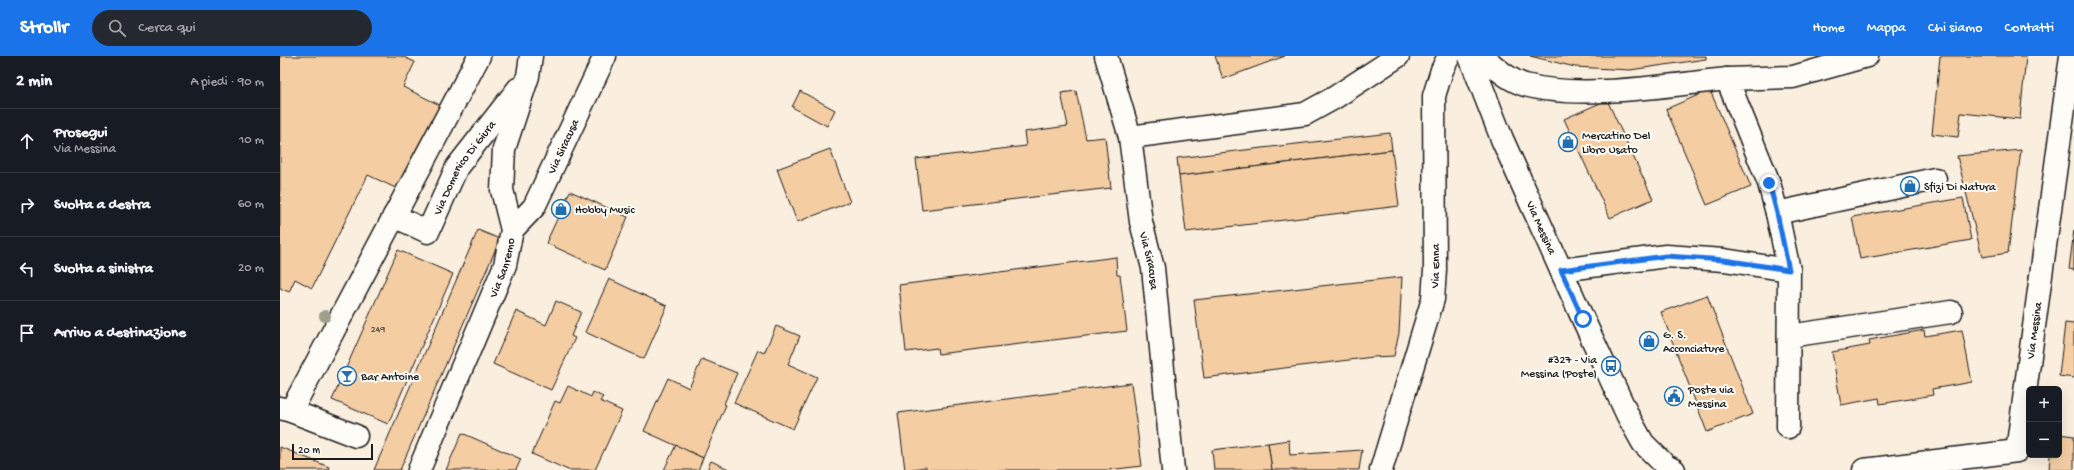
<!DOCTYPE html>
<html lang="it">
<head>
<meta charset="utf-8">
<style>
	:root { --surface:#171b24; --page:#242831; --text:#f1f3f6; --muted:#9ea1a6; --line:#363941; --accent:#1a73e8 }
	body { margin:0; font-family:"Gochi Hand",sans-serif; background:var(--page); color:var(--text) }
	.controls { position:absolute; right:12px; bottom:12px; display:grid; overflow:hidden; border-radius:6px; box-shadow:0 4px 16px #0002 }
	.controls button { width:36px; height:36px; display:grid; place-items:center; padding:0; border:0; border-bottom:1px solid var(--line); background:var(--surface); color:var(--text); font:20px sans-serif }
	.scale { position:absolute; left:12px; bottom:10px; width:81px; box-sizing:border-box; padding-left:4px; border:2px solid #1c1c1c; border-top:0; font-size:11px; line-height:14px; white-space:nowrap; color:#1c1c1c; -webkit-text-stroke:3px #fdfcf7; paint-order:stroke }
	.stop { position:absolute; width:12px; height:12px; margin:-9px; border:3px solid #1a73e8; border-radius:50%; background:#fff }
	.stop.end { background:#1a73e8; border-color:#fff; box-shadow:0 1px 4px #0008 }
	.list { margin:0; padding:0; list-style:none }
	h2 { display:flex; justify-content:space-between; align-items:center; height:52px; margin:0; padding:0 16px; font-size:17px }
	h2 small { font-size:13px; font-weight:400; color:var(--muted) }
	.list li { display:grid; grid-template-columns:26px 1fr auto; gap:12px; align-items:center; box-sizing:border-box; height:64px; padding:0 16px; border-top:1px solid var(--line) }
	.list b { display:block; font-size:15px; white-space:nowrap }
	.list p { margin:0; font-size:13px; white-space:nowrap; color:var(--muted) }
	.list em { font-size:13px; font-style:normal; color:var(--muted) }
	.icon { flex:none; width:22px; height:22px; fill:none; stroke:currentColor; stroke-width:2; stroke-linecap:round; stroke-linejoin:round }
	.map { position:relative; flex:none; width:1794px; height:414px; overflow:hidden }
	header { display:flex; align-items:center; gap:24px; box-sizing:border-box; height:56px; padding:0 20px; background:var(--accent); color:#fff }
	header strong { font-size:19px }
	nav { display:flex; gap:22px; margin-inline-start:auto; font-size:14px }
	.search { width:280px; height:36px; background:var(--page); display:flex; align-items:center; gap:10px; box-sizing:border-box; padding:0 14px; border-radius:22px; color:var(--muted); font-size:15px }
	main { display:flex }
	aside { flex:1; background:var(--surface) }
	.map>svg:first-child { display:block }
	.building { fill:#f4cda3; stroke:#1c1c1c }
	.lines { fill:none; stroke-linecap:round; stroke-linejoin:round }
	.minor-casing { stroke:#1c1c1c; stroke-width:25 }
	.minor { stroke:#fdfcf7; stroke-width:22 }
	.tree { fill:#9d9f8b }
	.route { stroke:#1a73e8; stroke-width:5 }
	.labels { text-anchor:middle; stroke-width:4; stroke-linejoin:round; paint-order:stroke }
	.number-label { font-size:10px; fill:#52483e }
	.poi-label { font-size:12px; fill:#1c1c1c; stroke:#fdfcf7; text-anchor:start }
	.street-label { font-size:12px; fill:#1c1c1c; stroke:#fdfcf7 }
</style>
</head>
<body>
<header>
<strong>Strollr</strong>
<div class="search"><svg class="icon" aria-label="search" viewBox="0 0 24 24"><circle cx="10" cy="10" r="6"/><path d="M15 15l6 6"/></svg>Cerca qui</div>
<nav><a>Home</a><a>Mappa</a><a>Chi siamo</a><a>Contatti</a></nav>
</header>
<main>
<aside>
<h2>2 min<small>A piedi · 90 m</small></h2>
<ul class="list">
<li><svg class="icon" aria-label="ahead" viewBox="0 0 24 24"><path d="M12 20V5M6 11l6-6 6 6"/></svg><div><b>Prosegui</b><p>Via Messina</p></div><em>10 m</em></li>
<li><svg class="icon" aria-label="right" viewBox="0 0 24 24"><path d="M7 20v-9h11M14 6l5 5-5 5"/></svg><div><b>Svolta a destra</b></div><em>60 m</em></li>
<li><svg class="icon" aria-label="left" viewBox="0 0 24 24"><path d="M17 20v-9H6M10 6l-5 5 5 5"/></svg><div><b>Svolta a sinistra</b></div><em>20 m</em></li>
<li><svg class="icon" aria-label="arrive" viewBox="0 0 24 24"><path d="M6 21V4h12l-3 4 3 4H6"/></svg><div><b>Arrivo a destinazione</b></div></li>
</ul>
</aside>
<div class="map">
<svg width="1794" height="414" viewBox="0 0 1794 414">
	<rect width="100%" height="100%" fill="#faeede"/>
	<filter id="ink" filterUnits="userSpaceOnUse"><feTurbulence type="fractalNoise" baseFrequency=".025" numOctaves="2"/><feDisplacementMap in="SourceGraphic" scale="8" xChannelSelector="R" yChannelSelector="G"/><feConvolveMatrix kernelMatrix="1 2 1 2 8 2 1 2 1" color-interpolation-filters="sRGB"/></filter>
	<g filter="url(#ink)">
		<g class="building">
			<polygon points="0,0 121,0 135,6 123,31 166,52 124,136 88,119 32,232 15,223 9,236 0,232"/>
			<polygon points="935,0 1005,0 943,23"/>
			<polygon points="1250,0 1426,0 1426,3 1350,14 1295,11"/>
			<polygon points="1660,0 1746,0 1740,63 1681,57 1678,81 1652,78"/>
			<polygon points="1430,34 1471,131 1427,149 1386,53"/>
			<polygon points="520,35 555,54 547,70 512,51"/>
			<polygon points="796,35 806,83 825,81 831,132 642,154 636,103 746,90 744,76 788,70 781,37"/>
			<polygon points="1327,44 1373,143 1330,162 1284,63"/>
			<polygon points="1110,77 1112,94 899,120 897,102"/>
			<polygon points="550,93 570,146 517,166 497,113"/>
			<polygon points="1112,94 1119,150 906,176 899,120"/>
			<polygon points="1741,94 1728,197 1702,201 1677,100"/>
			<polygon points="290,135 348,161 325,214 266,187"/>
			<polygon points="1683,142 1691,184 1580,203 1572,161"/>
			<polygon points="198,174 220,183 120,414 94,414"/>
			<polygon points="1794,174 1794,214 1789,213"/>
			<polygon points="118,194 173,218 108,368 52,344"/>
			<polygon points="836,201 837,219 840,219 847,275 658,298 657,292 626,296 619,229"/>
			<polygon points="1122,221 1119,277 1114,300 1093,301 924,322 914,244"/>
			<polygon points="329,223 387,250 364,303 305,276"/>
			<polygon points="1427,239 1473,358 1427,376 1381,256"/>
			<polygon points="276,245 301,256 291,280 295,282 271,334 213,308 236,255 266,269"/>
			<polygon points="1785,267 1794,268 1794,322 1779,320"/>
			<polygon points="496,270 520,280 508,308 537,321 513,373 454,347 478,294 484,297"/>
			<polygon points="1644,274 1645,280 1682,274 1692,326 1652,333 1653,339 1600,348 1599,342 1561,349 1552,296 1590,289 1589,284"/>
			<polygon points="422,303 457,317 444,348 446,349 423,402 364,375 388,322 409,332"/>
			<polygon points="851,327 862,410 828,414 646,414 646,411 625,414 618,357"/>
			<polygon points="288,330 311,341 313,336 323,341 320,345 342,355 315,414 288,414 252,398 275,345 280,347"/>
			<polygon points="182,377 241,403 236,414 166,414"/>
			<polygon points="1779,378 1794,380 1794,414 1769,414 1770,399 1779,399"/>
			<polygon points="1009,384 1010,399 1082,394 1079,414 992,414 988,387"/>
			<polygon points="988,387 992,414 934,414 932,394"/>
			<polygon points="396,389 423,402 418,414 384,414"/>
			<polygon points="0,391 49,411 48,414 0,414"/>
			<polygon points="431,405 451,414 427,414"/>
		</g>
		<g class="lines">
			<defs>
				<g id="minor">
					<path id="s1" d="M826,0L850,81L861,166L873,212L893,414"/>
					<path d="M1202,0C1215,11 1228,24 1245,29C1301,44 1388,29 1447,23"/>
					<path id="s2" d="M1190,1L1222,83L1303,263L1348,360L1363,387L1386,410L1394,414"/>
					<polyline points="850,81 1025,58 1054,42 1118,0"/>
					<polyline points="1497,157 1655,123"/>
					<path id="s3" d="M114,160L148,176L177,111L238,33"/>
					<path id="s4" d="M232,174L254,151L325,0"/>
					<polyline points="1281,214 1386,200 1444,204 1509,214"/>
					<polyline points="1509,280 1671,256"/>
					<polyline points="0,352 11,355 199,0"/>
					<polyline points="11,355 76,380"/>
					<polyline points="1508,371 1509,214 1497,157 1489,127 1447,23 1513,21 1587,0"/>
					<path id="s5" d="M139,414L225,209L232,174L222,134L224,93L248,20L251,0"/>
					<path id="s6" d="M1101,414L1153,243L1155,214L1154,40L1162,14L1169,0"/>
					<path id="s7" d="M1584,414L1737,395L1791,0"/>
				</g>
			</defs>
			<use href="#minor" class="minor-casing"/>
			<use href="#minor" class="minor"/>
		</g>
		<circle class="tree" cx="45" cy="260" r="6"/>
	</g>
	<g class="lines" filter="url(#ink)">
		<polyline class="route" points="1303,263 1281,214 1386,200 1444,204 1509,214 1497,157 1489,127"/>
	</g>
	<defs>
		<symbol id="shop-ring" viewBox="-11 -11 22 22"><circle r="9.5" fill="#fdfcf7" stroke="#1f6fb2" stroke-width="1.5"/><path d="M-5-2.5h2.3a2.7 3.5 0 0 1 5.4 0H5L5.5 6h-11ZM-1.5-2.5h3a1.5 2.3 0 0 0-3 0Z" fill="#1f6fb2"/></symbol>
		<symbol id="bus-ring" viewBox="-11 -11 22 22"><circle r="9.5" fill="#fdfcf7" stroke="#1f6fb2" stroke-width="1.5"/><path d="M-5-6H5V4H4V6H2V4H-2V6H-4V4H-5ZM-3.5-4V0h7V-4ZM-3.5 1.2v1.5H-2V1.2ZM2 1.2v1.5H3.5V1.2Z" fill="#1f6fb2"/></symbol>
		<symbol id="bar-ring" viewBox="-11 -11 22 22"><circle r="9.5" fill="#fdfcf7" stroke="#1f6fb2" stroke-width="1.5"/><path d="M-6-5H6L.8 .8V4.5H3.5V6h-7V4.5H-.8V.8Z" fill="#1f6fb2"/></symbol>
		<symbol id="civic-ring" viewBox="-11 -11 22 22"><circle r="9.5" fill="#fdfcf7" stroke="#1f6fb2" stroke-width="1.5"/><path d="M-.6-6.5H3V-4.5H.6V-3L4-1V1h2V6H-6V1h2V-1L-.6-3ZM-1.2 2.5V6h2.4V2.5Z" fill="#1f6fb2"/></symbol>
	</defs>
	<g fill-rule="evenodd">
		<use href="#shop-ring" x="1277" y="75" width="22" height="22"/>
		<use href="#shop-ring" x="1619" y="119" width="22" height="22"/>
		<use href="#shop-ring" x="270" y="142" width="22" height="22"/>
		<use href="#shop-ring" x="1358" y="274" width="22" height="22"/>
		<use href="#bus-ring" x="1320" y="299" width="22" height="22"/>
		<use href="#bar-ring" x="56" y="309" width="22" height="22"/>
		<use href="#civic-ring" x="1383" y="329" width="22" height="22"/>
	</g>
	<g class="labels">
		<g class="number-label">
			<text x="98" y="276">249</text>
		</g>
		<g class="poi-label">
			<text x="1302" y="83">Mercatino Del<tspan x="1302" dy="14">Libro Usato</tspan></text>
			<text x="1644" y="134">Sfizi Di Natura</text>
			<text x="295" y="157">Hobby Music</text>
			<text x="1383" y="282">G. S.<tspan x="1383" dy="14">Acconciature</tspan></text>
			<text x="1317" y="307" text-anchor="end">#327 - Via<tspan x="1317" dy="14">Messina (Poste)</tspan></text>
			<text x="81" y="324">Bar Antoine</text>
			<text x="1408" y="337">Poste via<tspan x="1408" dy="14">Messina</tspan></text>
		</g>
		<g class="street-label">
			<text dy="4" stroke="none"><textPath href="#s4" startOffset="99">Via Siracusa</textPath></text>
			<text dy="4" stroke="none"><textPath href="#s3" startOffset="112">Via Domenico Di Giura</textPath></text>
			<text dy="4" stroke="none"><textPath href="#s2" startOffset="185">Via Messina</textPath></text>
			<text dy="4" stroke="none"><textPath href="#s1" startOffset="210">Via Siracusa</textPath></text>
			<text dy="4" stroke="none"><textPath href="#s6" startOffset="212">Via Enna</textPath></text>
			<text dy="4" stroke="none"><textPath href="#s5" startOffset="219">Via Sanremo</textPath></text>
			<text dy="4" stroke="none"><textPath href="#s7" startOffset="276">Via Messina</textPath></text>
		</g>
	</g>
</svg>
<div class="controls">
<button>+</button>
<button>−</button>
</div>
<div class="scale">20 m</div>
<div class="stop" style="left:1303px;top:263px"></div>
<div class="stop end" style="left:1489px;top:127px"></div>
</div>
</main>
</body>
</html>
